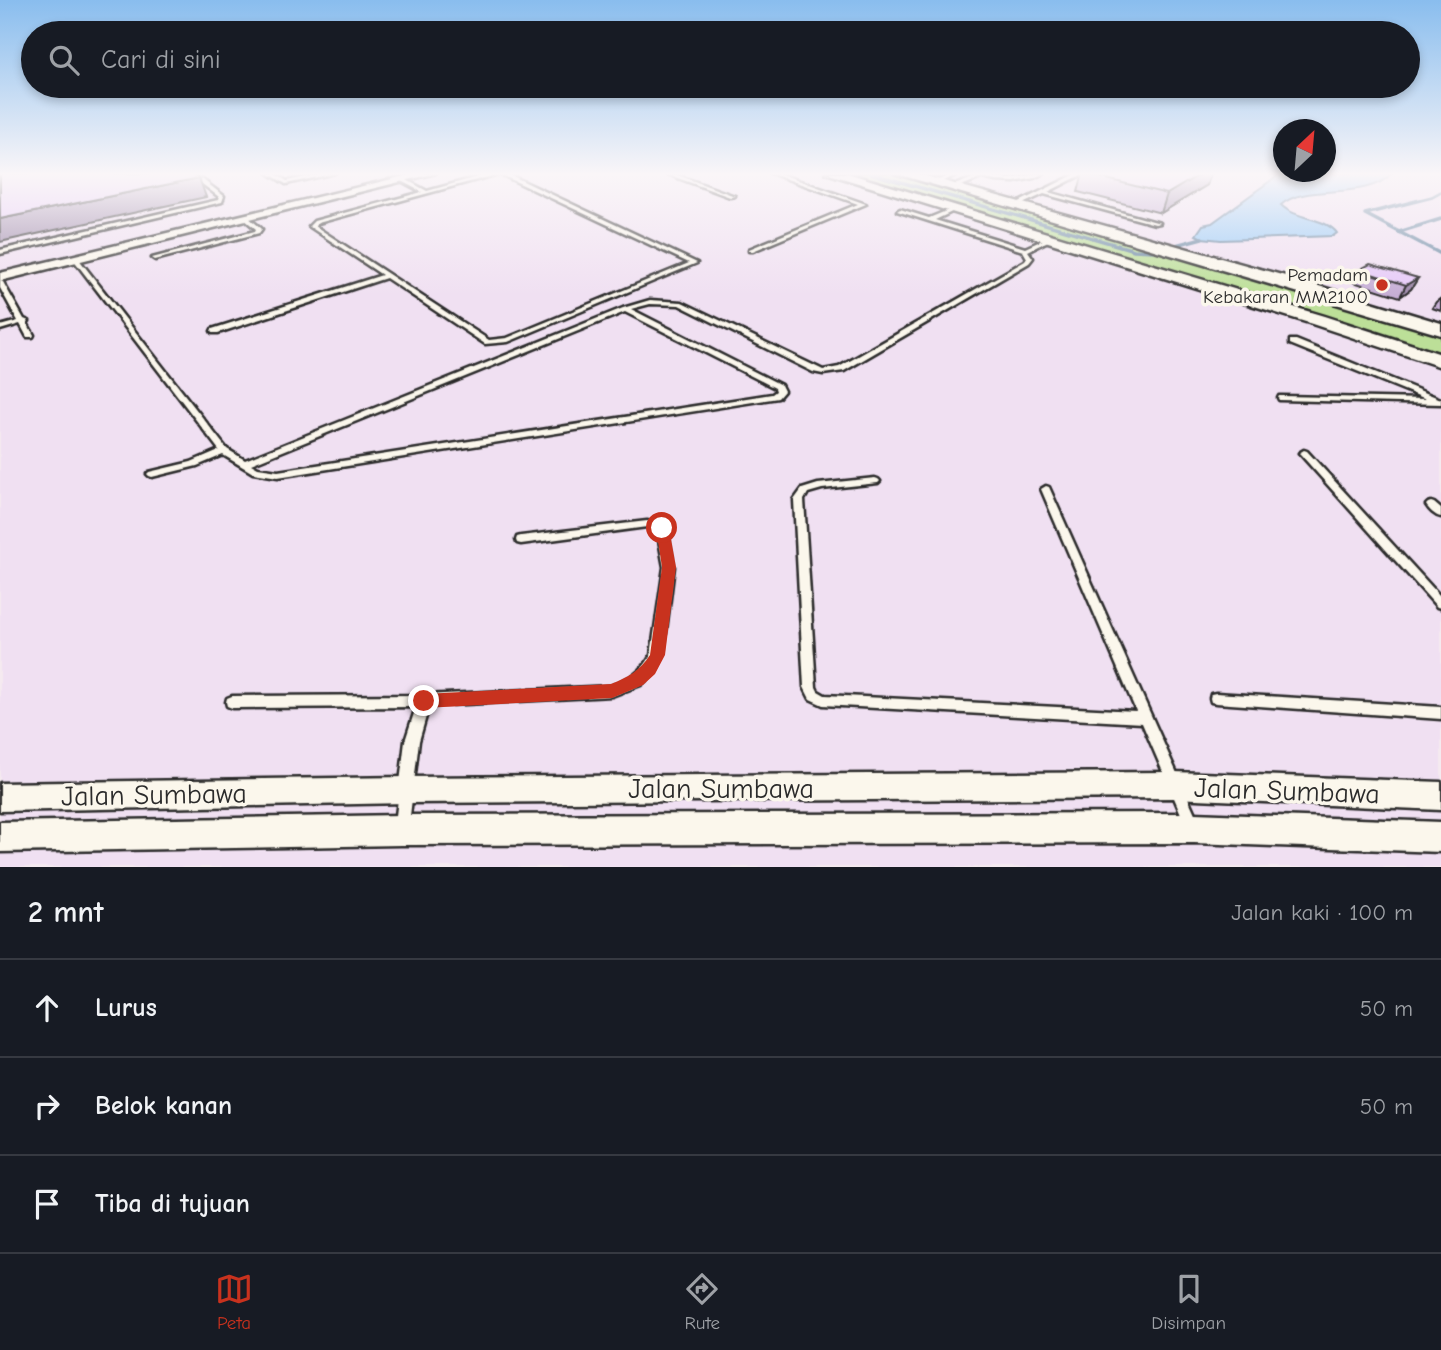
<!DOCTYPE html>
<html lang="id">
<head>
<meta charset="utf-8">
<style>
	:root { --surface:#171b24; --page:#242831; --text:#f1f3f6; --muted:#9ea1a6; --line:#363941; --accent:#c8321e }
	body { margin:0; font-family:"Comic Neue",sans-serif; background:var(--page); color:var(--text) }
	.compass { position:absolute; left:1273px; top:119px; width:63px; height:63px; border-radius:50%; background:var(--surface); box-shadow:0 4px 10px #0003; rotate:26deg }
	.stop { position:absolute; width:21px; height:21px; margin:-16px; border:5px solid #c8321e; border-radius:50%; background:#fff }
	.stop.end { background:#c8321e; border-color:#fff; box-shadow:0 2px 7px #0008 }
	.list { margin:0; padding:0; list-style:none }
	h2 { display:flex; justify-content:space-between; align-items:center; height:91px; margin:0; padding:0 28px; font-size:30px }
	h2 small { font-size:23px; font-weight:400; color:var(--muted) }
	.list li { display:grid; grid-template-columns:46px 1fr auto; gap:21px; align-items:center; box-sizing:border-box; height:98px; padding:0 28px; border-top:2px solid var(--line) }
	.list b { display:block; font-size:26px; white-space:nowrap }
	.list em { font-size:23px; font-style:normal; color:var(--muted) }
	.icon { flex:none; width:38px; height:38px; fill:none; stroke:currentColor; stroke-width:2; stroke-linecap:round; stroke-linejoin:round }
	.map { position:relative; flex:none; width:1441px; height:867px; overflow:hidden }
	.search { position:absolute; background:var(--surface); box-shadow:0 4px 10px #0003; left:21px; right:21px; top:21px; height:77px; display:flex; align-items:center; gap:18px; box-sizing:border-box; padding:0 24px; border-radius:38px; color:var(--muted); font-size:26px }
	.sheet { height:385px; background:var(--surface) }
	nav { display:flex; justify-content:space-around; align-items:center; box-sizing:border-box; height:98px; border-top:2px solid var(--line); background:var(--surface); font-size:19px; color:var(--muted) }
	nav a { display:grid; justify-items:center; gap:4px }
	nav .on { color:var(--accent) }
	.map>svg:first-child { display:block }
	.built { fill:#f0e0f2 }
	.green { fill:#bcdf98; stroke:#748562; stroke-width:2 }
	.water { fill:#9bcbf7; stroke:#6e8ba5; stroke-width:2 }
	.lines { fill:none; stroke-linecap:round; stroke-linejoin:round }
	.stream { stroke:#6e8ba5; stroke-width:3.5 }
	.service-casing { stroke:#2b2b2b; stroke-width:5 }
	.minor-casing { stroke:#2b2b2b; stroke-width:5 }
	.tertiary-casing { stroke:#2b2b2b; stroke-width:5 }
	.service { fill:#fbf7ec; fill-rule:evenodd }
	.minor { fill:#fbf7ec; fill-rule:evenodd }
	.tertiary { fill:#fbf7ec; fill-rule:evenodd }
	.wall { fill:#c6aed5; stroke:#2b2b2b; stroke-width:2 }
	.shaded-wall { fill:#a18dae; stroke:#2b2b2b; stroke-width:2 }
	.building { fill:#e6caf8; stroke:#2b2b2b; stroke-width:2 }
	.route { fill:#c8321e }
	.poi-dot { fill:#c8321e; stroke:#fbf7ec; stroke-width:2.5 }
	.labels { text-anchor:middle; stroke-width:7; stroke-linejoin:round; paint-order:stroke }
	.far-poi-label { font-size:19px; fill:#2b2b2b; stroke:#fbf7ec; text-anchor:end }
	.near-street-label { font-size:28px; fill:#2b2b2b; stroke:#fbf7ec }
</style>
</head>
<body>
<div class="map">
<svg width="1441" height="867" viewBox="0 0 1441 867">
	<rect width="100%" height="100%" fill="#f5eaf0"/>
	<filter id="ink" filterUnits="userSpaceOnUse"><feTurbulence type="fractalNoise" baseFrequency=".0143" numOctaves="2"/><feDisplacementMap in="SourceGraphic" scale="14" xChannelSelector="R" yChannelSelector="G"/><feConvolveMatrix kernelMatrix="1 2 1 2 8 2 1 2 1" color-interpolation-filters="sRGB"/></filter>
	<g filter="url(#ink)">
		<rect class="built" x="0" y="173" width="1441" height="694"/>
		<polygon class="green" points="833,173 900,173 1441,329 1441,361"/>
		<path class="water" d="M1281,173H1392C1366,202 1306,182 1281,205C1296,220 1325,217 1337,233L1333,236L1221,240L1202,238L1196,235L1203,225L1212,223Z"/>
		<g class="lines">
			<g class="stream">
				<polyline points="870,173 1134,250 1153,251"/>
				<polyline points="1441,192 1432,197 1365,214 1441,254"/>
				<polyline points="1399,232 1441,219"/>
				<polyline points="1176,245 1202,238"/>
			</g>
			<defs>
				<g id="service">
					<polygon points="188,173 194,173 224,196 222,202 0,254 0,250 218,200 219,197"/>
					<polygon points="268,173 274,173 287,181 324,173 335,173 286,184"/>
					<path d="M492,173H506L697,263L508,342L485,344L386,278L218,333H212L211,331L212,329L382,275L310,227L309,226L314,221L422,192L401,181V179H405L427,191ZM495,175H502L689,263L507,338L489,340L315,226L318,223Z"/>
					<polygon points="664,173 672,173 735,196 730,197"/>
					<polygon points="770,173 778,173 866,204 753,251 749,251 749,249 858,204"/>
					<polygon points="954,173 961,173 936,184 932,183"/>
					<path d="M965,173C980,173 995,179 1010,179C1022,178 1033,173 1044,173L1034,178L1014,182L996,181L982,178L953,189H949V187L976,177Z"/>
					<polygon points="1078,173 1085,173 1048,192 1160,223 1155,224 1044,194 1016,207 1011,206"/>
					<path d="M951,209L956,210L935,220L1025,248L1047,238L1052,239L1028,251L1033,258L1029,263L844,371L823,374L813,372L679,305L650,304L631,309L781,385L784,391L778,398L278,477L253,473L223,455L197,466L152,477L149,476L147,474L149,472L191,462L219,450L73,259L78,258L227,449L245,460L623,308L650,300L682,302L819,368L823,370L839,367L1025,261L1027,258L1023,251L897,211L900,209L929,218ZM625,312L775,388L776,391L772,394L278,471L258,468L251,464Z"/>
					<polygon points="244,217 248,217 261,228 262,229 259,233 155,260 152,258 255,231 256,229 244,219"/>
					<polygon points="0,280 3,282 24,319 29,321 27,323 34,335 33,337 27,337 20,324 0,330 0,326 18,321 0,288"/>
					<polygon points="1290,340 1296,340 1441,399 1441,404 1279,400 1278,398 1279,396 1282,396 1426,399 1290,344"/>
					<polygon points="1304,450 1307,451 1441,597 1441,608 1437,607 1301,455 1299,453"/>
					<polygon points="875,478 878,479 880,481 878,483 822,489 808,493 804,500 816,687 818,691 825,695 1136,711 1041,489 1046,486 1049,487 1197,818 1199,823 1197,828 1192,830 1187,828 1142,723 823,705 810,699 804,687 794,500 802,489 818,484"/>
					<path d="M1431,502L1434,503L1441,509V517C1435,516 1429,510 1426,505L1428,503Z"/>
					<path d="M647,521L666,526L667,528L674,567L663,655L654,673L641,685L612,696L429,706L419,741L409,824L407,829L402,831L397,829L395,824L405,741L416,707L232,708L227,706L226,702L227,698L232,696L424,695L611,686C630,678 641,674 651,655L664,567L657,530L647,527L521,544L517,543L516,540L517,537L521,536Z"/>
					<polygon points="1216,693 1441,707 1441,719 1216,703 1211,702 1210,698 1211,694"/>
				</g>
				<g id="minor">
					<polygon points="417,173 436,173 0,281 0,273"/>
					<polygon points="1174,772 1441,782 1441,810 1174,798 407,803 0,811 0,783 407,777"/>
					<polygon points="1194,813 1441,822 1441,852 1194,843 401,845 0,852 0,822 401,815"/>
				</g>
				<g id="tertiary">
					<polygon points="826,173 847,173 1324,316 1441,354 1441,367 1312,324"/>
					<polygon points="894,173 915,173 1289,277 1441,323 1441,335"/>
				</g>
			</defs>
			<use href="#service" class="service-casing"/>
			<use href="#minor" class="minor-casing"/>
			<use href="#tertiary" class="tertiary-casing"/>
			<use href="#service" class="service"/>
			<use href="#minor" class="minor"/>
			<use href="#tertiary" class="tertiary"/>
		</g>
		<g class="wall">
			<polygon points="1083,173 1211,173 1207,185 1161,213 1078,192"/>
			<polygon points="1359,270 1418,278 1411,289 1400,297 1353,282"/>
			<polygon points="1441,298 1441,311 1432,308 1436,302"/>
		</g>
		<g class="shaded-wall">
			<polygon points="1202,173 1211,173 1207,185 1161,213 1167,194"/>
			<polygon points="199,178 206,197 0,242 0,219"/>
			<polygon points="1418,278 1411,289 1400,297 1406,285"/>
		</g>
		<g class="building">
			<polygon points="0,173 192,173 199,178 0,219"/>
			<polygon points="1083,173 1202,173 1167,194"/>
			<polygon points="1370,264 1418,278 1406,285 1359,270"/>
		</g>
	</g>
	<linearGradient id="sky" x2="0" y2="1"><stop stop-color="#89bdee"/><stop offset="0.59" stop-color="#faf6f8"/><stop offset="1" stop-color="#faf6f8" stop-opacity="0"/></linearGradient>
	<rect width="1441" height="295" fill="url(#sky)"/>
	<path class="route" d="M662,523L669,528L676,567L665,655L655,674L643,685L612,698L424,708L418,706L415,701L418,696L424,694L611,684C628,677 640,671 650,655L662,567L656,528Z"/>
	<circle class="poi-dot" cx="1382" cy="285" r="7"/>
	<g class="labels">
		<g class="far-poi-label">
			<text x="1368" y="281">Pemadam<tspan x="1368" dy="22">Kebakaran MM2100</tspan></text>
		</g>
		<g class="near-street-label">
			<text x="721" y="798">Jalan Sumbawa</text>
			<text transform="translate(1287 790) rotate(2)" y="10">Jalan Sumbawa</text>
			<text transform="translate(154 794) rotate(-1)" y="10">Jalan Sumbawa</text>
		</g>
	</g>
</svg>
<svg class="compass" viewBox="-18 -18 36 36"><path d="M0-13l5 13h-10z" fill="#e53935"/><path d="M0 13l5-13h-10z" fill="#9ea1a6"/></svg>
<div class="stop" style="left:662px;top:528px"></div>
<div class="stop end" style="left:424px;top:701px"></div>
<div class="search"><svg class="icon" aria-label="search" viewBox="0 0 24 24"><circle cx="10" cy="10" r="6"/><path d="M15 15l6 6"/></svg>Cari di sini</div>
</div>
<section class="sheet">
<h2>2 mnt<small>Jalan kaki · 100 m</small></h2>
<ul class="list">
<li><svg class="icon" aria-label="ahead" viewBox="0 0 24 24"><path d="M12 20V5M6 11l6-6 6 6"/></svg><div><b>Lurus</b></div><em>50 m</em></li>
<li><svg class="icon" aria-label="right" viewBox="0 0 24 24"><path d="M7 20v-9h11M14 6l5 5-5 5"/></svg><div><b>Belok kanan</b></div><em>50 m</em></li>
<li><svg class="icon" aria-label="arrive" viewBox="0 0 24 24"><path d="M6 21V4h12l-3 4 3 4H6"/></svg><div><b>Tiba di tujuan</b></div></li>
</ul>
</section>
<nav>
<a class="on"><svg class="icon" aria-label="map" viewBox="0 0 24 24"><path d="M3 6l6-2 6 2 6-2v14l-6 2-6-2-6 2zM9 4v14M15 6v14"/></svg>Peta</a>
<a><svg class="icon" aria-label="directions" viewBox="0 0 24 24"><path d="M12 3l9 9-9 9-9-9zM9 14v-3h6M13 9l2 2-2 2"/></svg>Rute</a>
<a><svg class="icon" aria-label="saved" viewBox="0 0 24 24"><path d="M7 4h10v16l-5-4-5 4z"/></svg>Disimpan</a>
</nav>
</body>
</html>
